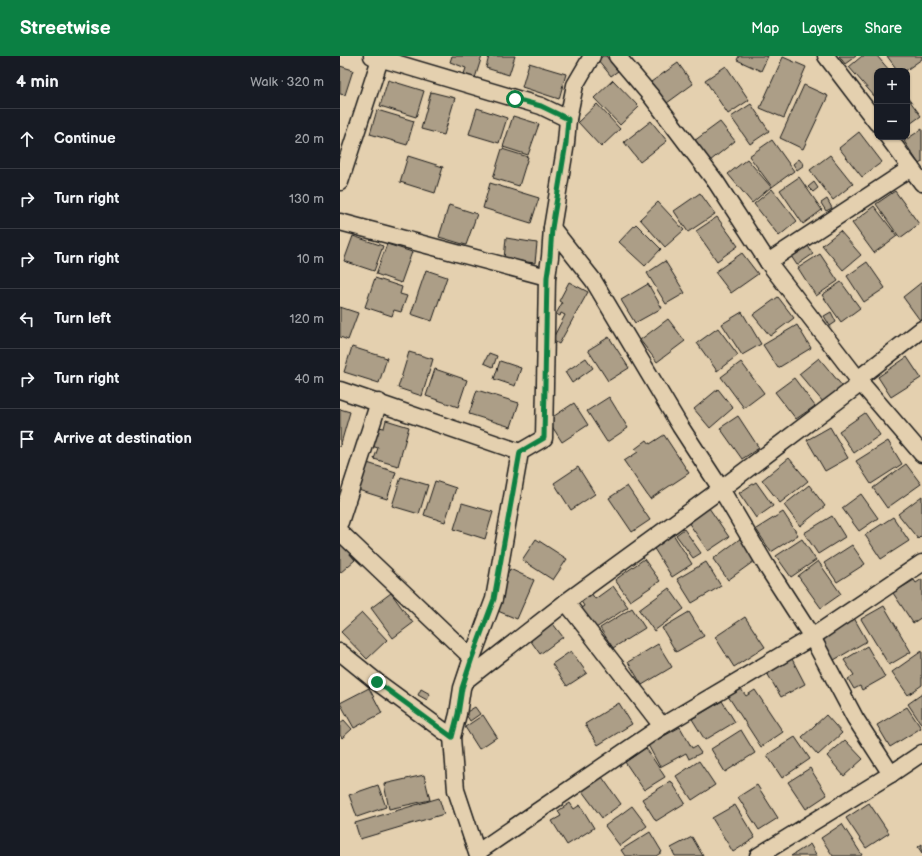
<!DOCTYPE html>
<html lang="en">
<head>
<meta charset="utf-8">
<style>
	:root { --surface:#171b24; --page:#20242c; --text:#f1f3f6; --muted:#9ea1a6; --line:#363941; --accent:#0b8043 }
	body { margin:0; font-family:"Balsamiq Sans",sans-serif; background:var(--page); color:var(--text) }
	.controls { position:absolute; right:12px; top:12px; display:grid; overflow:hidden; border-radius:8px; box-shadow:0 1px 3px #0004 }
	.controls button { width:36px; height:36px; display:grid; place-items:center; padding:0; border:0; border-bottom:1px solid var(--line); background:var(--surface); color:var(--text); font:20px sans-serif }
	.stop { position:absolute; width:12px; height:12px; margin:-9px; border:3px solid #0b8043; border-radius:50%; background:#fff }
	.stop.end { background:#0b8043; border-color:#fff; box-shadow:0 1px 4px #0008 }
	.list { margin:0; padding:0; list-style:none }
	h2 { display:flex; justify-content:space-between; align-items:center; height:52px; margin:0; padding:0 16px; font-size:17px }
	h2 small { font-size:13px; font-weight:400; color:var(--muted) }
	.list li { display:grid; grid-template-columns:26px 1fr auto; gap:12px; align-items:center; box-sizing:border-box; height:60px; padding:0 16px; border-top:1px solid var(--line) }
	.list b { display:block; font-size:15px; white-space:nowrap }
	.list em { font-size:13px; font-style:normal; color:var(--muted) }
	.icon { flex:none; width:22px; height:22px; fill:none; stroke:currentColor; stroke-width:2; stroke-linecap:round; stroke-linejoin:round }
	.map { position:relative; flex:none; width:582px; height:800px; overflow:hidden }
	header { display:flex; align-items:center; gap:24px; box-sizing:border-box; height:56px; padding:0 20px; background:var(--accent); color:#fff }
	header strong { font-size:19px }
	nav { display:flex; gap:22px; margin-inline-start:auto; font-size:14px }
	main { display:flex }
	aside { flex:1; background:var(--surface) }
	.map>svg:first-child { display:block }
	.building { fill:#ac9e87; stroke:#1c1c1c }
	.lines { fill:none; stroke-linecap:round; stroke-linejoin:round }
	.minor-casing { stroke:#1c1c1c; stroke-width:19 }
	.minor { stroke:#e4d0af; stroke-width:16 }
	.route { stroke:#0b8043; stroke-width:5 }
</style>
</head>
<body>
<header>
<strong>Streetwise</strong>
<nav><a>Map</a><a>Layers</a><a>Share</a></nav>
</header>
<main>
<aside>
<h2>4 min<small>Walk · 320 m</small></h2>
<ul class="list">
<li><svg class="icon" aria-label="ahead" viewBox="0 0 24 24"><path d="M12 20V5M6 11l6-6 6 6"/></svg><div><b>Continue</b></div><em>20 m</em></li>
<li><svg class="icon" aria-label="right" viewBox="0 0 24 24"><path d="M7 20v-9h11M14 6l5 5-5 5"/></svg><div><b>Turn right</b></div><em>130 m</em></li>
<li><svg class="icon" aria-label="right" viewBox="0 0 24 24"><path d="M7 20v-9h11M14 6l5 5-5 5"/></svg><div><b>Turn right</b></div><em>10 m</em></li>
<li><svg class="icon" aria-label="left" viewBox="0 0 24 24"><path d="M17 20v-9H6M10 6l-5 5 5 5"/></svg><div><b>Turn left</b></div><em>120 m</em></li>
<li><svg class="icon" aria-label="right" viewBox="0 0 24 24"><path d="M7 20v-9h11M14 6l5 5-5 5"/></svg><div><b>Turn right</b></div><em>40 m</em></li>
<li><svg class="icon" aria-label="arrive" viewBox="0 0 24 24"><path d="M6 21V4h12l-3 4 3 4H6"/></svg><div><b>Arrive at destination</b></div></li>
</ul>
</aside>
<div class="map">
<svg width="582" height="800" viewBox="0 0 582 800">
	<rect width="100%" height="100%" fill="#e4d0af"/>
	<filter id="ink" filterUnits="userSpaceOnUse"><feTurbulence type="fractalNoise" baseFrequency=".025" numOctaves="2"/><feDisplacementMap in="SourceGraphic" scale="8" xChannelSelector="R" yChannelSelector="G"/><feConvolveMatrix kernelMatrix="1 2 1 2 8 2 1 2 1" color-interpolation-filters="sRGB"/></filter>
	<g filter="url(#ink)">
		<g class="building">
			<polygon points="112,0 142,0 135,22 124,18 126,12 110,6"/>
			<polygon points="149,0 175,0 169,19 146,12"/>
			<polygon points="263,0 266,0 278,15 271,20 258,4"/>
			<polygon points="399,0 428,0 421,15 397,4"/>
			<polygon points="499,0 516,0 505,8"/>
			<polygon points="522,0 537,0 550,15 537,15 537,39 535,41 509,11"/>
			<polygon points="547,0 582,0 582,3 565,15 558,15"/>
			<polygon points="443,1 466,11 444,62 420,52"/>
			<polygon points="189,7 226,18 219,43 182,31"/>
			<polygon points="338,7 353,28 327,47 311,26"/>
			<polygon points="0,10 13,14 5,39 0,38"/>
			<polygon points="386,10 409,44 388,58 365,24"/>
			<polygon points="48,24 84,35 76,61 40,50"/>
			<polygon points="273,24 299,51 280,69 254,42"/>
			<polygon points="464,29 488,40 463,93 440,82"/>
			<polygon points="91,36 115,42 104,79 81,73"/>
			<polygon points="567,41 581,60 567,70"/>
			<polygon points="257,48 280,73 261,91 238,66"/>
			<polygon points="411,48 429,75 410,88 391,61"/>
			<polygon points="137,52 167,62 159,87 129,78"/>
			<polygon points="37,54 74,65 67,89 30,78"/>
			<polygon points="173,60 199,68 188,99 163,91"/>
			<polygon points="311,65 327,85 300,106 284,86"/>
			<polygon points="380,66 395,85 370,105 354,85"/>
			<polygon points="582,73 582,106 579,108 564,85"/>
			<polygon points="519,76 542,106 522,121 499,92"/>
			<polygon points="432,84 454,115 432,131 409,100"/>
			<polygon points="162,93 188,101 179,130 153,122"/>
			<polygon points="490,99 513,128 493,144 470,114"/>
			<polygon points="68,100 103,111 95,137 60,126"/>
			<polygon points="407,103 431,131 412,147 388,118"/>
			<polygon points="459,103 464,109 457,114 453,108"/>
			<polygon points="459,121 482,154 463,168 440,134"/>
			<polygon points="474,126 478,132 473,136 468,131"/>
			<polygon points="150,127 199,142 191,167 143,152"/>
			<polygon points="432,133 457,165 439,180 414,148"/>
			<polygon points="555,135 579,168 560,182 536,148"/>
			<polygon points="360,137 375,158 348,176 334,155"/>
			<polygon points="487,143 492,152 486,155 481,147"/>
			<polygon points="318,146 344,174 325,191 300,163"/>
			<polygon points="109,149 137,158 126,189 99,181"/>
			<polygon points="534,150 557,180 534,197 512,167"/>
			<polygon points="377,161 398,190 377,205 356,175"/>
			<polygon points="296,168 321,193 305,210 279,186"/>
			<polygon points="500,175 521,199 503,214 482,189"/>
			<polygon points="13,180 43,190 34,215 4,205"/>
			<polygon points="166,182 197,187 195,207 164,203"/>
			<polygon points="47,188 72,196 61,227 36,218"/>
			<polygon points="468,190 473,198 457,209 451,200"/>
			<polygon points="402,197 418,218 391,237 375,216"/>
			<polygon points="480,198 498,225 476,240 458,212"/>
			<polygon points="325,205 345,237 326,248 307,217"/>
			<polygon points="527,206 545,232 524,246 507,220"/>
			<polygon points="86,214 107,221 92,265 71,258"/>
			<polygon points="35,222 62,231 60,238 67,240 61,256 54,254 52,260 25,251"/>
			<polygon points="229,226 248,236 219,288 212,284 225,259 221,257 220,260 216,258 222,247 219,245"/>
			<polygon points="501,226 520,252 501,266 482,239"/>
			<polygon points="582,226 582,267 563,241"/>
			<polygon points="308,228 322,252 295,267 281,244"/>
			<polygon points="438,241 454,262 430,280 413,259"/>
			<polygon points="0,251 18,257 8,284 0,281"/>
			<polygon points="402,256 421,288 402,299 382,268"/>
			<polygon points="491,256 496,266 490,270 484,260"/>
			<polygon points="328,263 345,285 317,306 300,284"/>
			<polygon points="457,269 471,292 438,312 423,289"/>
			<polygon points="378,272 398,299 377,315 357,287"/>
			<polygon points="269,281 289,312 268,325 248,294"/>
			<polygon points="12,291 47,302 39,327 4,316"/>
			<polygon points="69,296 93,303 82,340 58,332"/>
			<polygon points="149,297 157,300 153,311 144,307"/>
			<polygon points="567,301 581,322 551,341 538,321"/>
			<polygon points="246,302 253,312 232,327 225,316"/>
			<polygon points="479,302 503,331 484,347 459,318"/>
			<polygon points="160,305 181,312 175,330 154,323"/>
			<polygon points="401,306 424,337 404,352 381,321"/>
			<polygon points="95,313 127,324 118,351 86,340"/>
			<polygon points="454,322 475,350 456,363 435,336"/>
			<polygon points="378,333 393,352 370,372 354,353"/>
			<polygon points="137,334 179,347 171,371 129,358"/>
			<polygon points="269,341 288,372 267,386 247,355"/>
			<polygon points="234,347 248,369 222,386 208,364"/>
			<polygon points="0,353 10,356 0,391"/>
			<polygon points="525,357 540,379 514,397 499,375"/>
			<polygon points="398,360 419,392 402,403 380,372"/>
			<polygon points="46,364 69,371 58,410 34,403 38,392 28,389 34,370 44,372"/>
			<polygon points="490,371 508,402 485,415 467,384"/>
			<polygon points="324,379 349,417 310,443 284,405 298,396 295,393 307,384 310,388"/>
			<polygon points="548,385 562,408 531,428 516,405"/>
			<polygon points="449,402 468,425 440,447 422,424"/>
			<polygon points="24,406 56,416 47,443 15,433"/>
			<polygon points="566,408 581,428 547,452 533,432"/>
			<polygon points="238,411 255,438 231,454 214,427"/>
			<polygon points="61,421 88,429 79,458 52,450"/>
			<polygon points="95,425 116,432 105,466 84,459"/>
			<polygon points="416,426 433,450 416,462 399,437"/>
			<polygon points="469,429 485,450 460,470 444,449"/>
			<polygon points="287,430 310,464 292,476 269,442"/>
			<polygon points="521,438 538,462 519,475 502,452"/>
			<polygon points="582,440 582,479 578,483 558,458"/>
			<polygon points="122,447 153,456 145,483 114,473"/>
			<polygon points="369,452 389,481 368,495 348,466"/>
			<polygon points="443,456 458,479 431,496 416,473"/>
			<polygon points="492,460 505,481 478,498 464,477"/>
			<polygon points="553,461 569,485 541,503 525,479"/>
			<polygon points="344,473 361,497 353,502 336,479"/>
			<polygon points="333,478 352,508 332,521 313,491"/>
			<polygon points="401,482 417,503 388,524 373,503"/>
			<polygon points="196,483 227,503 213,524 182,504"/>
			<polygon points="462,483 476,504 451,521 436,500"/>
			<polygon points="0,486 15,504 0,517"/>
			<polygon points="512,489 525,508 497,526 484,507"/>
			<polygon points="304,503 320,525 290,545 275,524"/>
			<polygon points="478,505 501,538 481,552 458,520"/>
			<polygon points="366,506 381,530 352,547 337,523"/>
			<polygon points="170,513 194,524 177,563 153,553"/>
			<polygon points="582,523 582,561 573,567 553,537 574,524 576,527"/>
			<polygon points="273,530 288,551 256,572 241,552 244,550 239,542 250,535 255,543"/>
			<polygon points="329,532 344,553 314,575 299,554"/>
			<polygon points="51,537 73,567 53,582 31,552"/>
			<polygon points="544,550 571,596 549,609 521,563"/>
			<polygon points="292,552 305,572 273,592 260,572"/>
			<polygon points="349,556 364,580 336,596 322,572"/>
			<polygon points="22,557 47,584 27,603 1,576"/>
			<polygon points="405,561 425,591 394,611 375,581"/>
			<polygon points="514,562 527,585 494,604 480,581"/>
			<polygon points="210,564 223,581 200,598 188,581"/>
			<polygon points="318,588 332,611 302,629 288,606"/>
			<polygon points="527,590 545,621 522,634 520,630 514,633 508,623 514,619 504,604"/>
			<polygon points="231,595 247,617 227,630 212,608"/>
			<polygon points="582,595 582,629 568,639 552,616"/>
			<polygon points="452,603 465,628 441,641 427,617"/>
			<polygon points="398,629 406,640 415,634 443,676 421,691 386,637"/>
			<polygon points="29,632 42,657 14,672 0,647"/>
			<polygon points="81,633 90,638 87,644 78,639"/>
			<polygon points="582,638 582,669 568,648"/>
			<polygon points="382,645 395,666 365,684 352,663"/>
			<polygon points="279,647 292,668 258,689 245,668"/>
			<polygon points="135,651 140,658 130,665 125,657"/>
			<polygon points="567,651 581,672 550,691 537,669"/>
			<polygon points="143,659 157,681 139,693 125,671"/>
			<polygon points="486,659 502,677 478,699 462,681"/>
			<polygon points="4,664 12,673 2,682 0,679 0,667"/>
			<polygon points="340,671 352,692 356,690 361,697 349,703 346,697 320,711 308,689"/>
			<polygon points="401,674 415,697 385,716 371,693"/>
			<polygon points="455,681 470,703 442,722 427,699"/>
			<polygon points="505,684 523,703 504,720 487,700"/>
			<polygon points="306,692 325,721 304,734 285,706"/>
			<polygon points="359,705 375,729 352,744 336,720"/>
			<polygon points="470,712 487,739 466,753 448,726"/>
			<polygon points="84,719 90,744 49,753 44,728"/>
			<polygon points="262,721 281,748 262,762 242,735"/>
			<polygon points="331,725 345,747 316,765 302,743"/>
			<polygon points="38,729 46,751 17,761 9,739"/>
			<polygon points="417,729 438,762 419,774 398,741"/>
			<polygon points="99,742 104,758 20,783 15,767"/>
			<polygon points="230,747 234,753 240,749 254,772 227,789 212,765 221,760 218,755"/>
			<polygon points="529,747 549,777 526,792 506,762"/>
			<polygon points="395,749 415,782 393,796 372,762"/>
			<polygon points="292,750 307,770 280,790 265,770"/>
			<polygon points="502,768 522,799 520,800 493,800 481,782"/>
			<polygon points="310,776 322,796 316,800 285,800 281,794"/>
			<polygon points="352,781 363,800 335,800 331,792"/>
			<polygon points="470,788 477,800 451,800"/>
			<polygon points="582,788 582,797 578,791"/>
		</g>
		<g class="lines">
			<defs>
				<g id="minor">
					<polyline points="32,0 201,50 228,63"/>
					<polyline points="277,0 311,40 376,126 428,206 521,327 582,398"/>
					<polyline points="486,0 537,67"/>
					<polyline points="548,81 582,127"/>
					<polyline points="0,126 41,0"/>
					<polyline points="0,166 207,221"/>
					<polyline points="212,172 253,224 340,370 381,433 427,511 472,581 515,662 551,718"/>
					<polyline points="428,206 571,112"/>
					<polyline points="0,334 180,396"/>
					<polyline points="0,466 39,346"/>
					<polyline points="0,476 132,602"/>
					<polyline points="226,546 322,670"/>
					<polyline points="0,596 37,626 112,681"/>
					<polyline points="125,625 226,546 381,433 521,327 523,319 582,273"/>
					<polyline points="138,796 322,670 472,581 582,507"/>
					<polyline points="138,800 116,734 112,681 118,658 122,632 132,602 154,543 180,396 204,382 207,221 210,201 212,172 226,87 228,63 235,29 252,0"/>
					<polyline points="418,800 551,718 582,697"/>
				</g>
			</defs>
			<use href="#minor" class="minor-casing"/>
			<use href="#minor" class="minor"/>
		</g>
	</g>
	<g class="lines" filter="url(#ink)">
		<polyline class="route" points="37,626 112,681 118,658 122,632 132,602 154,543 180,396 204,382 207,221 210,201 212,172 226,87 228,63 201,50 175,43"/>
	</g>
</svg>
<div class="controls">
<button>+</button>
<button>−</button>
</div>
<div class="stop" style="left:175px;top:43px"></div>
<div class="stop end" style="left:37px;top:626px"></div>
</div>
</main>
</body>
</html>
